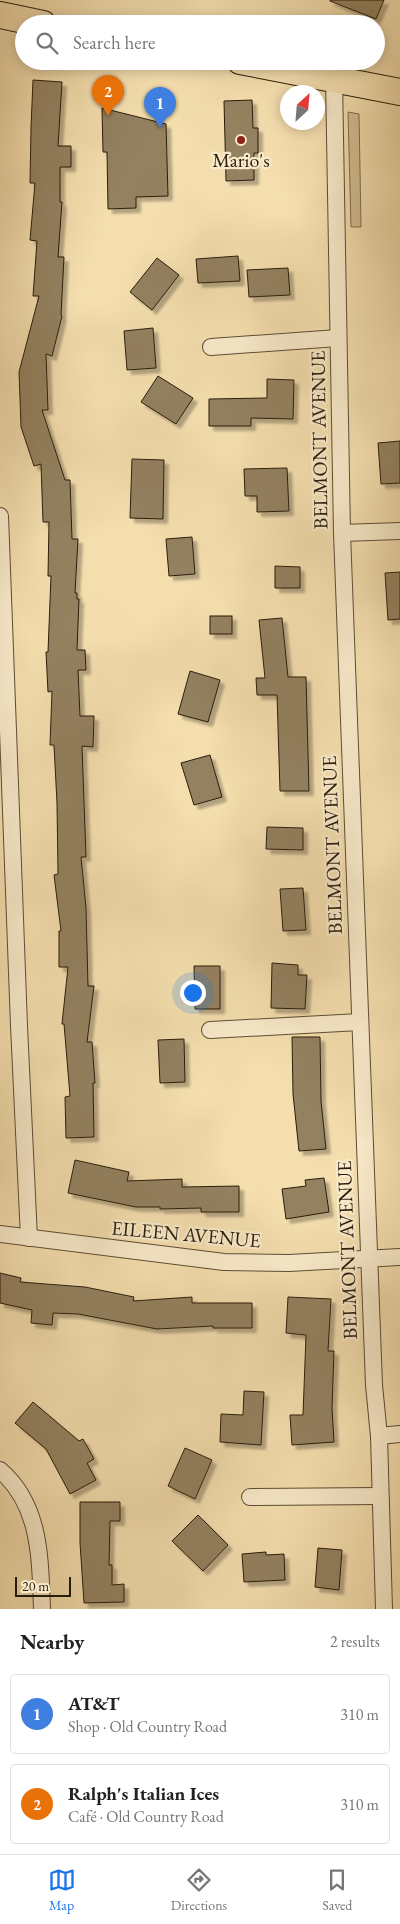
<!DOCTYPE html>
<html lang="en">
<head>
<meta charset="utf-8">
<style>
	:root { --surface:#fff; --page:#f2f2f2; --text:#222; --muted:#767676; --line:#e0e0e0; --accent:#1a73e8 }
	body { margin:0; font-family:"EB Garamond",serif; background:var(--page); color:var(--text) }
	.compass { position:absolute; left:280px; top:85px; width:45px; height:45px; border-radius:50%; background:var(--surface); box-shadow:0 2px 12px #0003; rotate:26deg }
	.scale { position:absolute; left:15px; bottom:12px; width:56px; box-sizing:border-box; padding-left:5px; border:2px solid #2a1d0b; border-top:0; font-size:14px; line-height:18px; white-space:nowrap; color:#2a1d0b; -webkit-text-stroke:4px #f8eaca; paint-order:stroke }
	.you { position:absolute; left:192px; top:992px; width:18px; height:18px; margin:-12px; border:4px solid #fff; border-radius:50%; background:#1a73e8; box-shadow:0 0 0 8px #1a73e833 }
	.badge { display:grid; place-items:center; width:32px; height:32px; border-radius:50%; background:var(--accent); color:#fff; font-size:16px; font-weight:700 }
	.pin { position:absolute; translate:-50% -41px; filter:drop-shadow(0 1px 2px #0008) }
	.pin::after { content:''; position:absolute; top:26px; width:18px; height:15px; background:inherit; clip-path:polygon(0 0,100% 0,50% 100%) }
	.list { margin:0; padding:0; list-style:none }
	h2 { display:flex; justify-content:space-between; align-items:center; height:65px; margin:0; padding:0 20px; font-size:21px }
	h2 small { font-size:16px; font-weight:400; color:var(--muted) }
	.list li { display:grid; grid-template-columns:32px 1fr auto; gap:15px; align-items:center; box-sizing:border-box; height:80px; margin:0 10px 10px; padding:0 10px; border:1px solid var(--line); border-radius:5px }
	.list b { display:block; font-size:19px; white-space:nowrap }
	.list p { margin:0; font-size:16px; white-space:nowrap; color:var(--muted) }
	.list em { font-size:16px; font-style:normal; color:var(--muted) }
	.icon { flex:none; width:28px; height:28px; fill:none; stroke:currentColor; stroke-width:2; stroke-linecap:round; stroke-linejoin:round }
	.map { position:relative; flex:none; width:400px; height:1609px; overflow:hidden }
	.search { position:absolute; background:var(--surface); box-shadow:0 2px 12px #0003; left:15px; right:15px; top:15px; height:55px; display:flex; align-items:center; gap:12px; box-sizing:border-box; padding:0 18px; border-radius:28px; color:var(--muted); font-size:19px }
	.sheet { height:245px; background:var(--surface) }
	nav { display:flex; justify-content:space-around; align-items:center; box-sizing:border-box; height:70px; border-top:1px solid var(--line); background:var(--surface); font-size:14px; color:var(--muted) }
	nav a { display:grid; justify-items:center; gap:2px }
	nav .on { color:var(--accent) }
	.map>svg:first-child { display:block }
	.green { fill:#d2bd92; stroke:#7e6d4e }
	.building { fill:#938160; stroke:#2a1d0b; filter:url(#shadow) }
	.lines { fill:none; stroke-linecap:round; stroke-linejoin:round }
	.street-casing { stroke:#5c4d34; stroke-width:18 }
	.primary-casing { stroke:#2a1d0b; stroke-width:28 }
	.street { stroke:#f8eaca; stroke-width:16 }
	.primary { stroke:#f4deae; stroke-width:26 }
	.poi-dot { fill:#8f2418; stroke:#f8eaca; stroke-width:2 }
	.labels { text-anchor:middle; stroke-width:4.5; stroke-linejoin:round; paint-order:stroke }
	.poi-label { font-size:20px; fill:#2a1d0b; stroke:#f8eaca }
	.street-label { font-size:20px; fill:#2a1d0b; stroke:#f8eaca }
</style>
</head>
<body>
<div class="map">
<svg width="400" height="1609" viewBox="0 0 400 1609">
	<defs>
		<filter id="shadow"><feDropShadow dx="4.5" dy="4.5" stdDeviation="1" flood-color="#0004"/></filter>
	</defs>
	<rect width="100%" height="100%" fill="#f4deae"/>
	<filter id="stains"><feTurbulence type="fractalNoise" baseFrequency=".004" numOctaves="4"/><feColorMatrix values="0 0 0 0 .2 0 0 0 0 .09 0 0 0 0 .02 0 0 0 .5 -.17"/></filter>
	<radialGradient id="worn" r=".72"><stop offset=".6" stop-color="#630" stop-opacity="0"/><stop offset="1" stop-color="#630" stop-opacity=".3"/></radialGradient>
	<polygon class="green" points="348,112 359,114 361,227 351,227"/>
	<g class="building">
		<polygon points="330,0 384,0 376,19 330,1"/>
		<polygon points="33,80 62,82 58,146 71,146 71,167 60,167 60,202 62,202 58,257 64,257 61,315 62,316 52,356 46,354 48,410 42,410 65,480 70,480 72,539 78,539 75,593 77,593 77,599 79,599 77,650 85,650 86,670 78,670 80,716 94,716 93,747 82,746 86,857 81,857 86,908 88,986 94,986 87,1042 92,1042 95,1083 93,1083 94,1137 66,1138 65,1097 70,1096 64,1024 62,1024 68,967 59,967 59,931 61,931 54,875 58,874 57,803 54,745 50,745 52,691 48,692 46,652 48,652 51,576 48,576 49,522 43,522 41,464 34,466 21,427 19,372 39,296 33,296 37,241 30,240 35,183 30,183 31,127"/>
		<polygon points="252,100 253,128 258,128 258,153 254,153 254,180 226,181 224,101"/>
		<polygon points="102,108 166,124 168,196 136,197 136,208 108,209 107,152 103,152"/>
		<polygon points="238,256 240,281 198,283 196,259"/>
		<polygon points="157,258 179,275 152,310 130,292"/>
		<polygon points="288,268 290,295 249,297 247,270"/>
		<polygon points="153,328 156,368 127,370 124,331"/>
		<polygon points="158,376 193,398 176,424 141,402"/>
		<polygon points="267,379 294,380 293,419 251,418 251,426 209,426 209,399 267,398"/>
		<polygon points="400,441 400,483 381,484 378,443"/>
		<polygon points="132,459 164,460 163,519 130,518"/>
		<polygon points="287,468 289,511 257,512 257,496 245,496 244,469"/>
		<polygon points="192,537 195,574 169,576 166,539"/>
		<polygon points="275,566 300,567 300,588 275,588"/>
		<polygon points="400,572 400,619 388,620 385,573"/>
		<rect x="210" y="616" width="22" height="18"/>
		<polygon points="282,618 288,677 306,677 309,791 280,791 277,695 257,695 256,678 265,678 259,620"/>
		<polygon points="190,671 220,680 208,722 178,714"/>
		<polygon points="210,755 222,797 194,805 181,763"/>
		<polygon points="267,827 303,828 303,850 266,849"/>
		<polygon points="303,888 306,930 283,931 280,889"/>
		<polygon points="272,963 298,965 298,975 307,975 305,1009 271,1008"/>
		<polygon points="194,966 220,966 220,1009 195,1009"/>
		<polygon points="292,1037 320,1037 321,1101 326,1149 299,1151 293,1094"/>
		<polygon points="184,1039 185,1082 160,1083 158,1040"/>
		<polygon points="75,1160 129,1172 127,1181 182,1179 182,1187 239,1186 239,1212 201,1212 201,1208 160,1209 160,1207 136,1207 68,1193"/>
		<polygon points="324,1178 329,1212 286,1219 282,1189 306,1186 305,1180"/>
		<polygon points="0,1273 21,1278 20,1282 85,1287 134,1297 133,1301 192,1297 192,1303 252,1303 252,1328 213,1328 213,1326 157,1329 78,1314 53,1313 52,1325 31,1323 32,1310 0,1303"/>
		<polygon points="288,1297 331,1299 328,1351 334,1351 332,1408 334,1442 292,1445 290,1415 303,1415 306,1335 286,1333"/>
		<polygon points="244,1391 264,1392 261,1445 220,1442 221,1414 243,1415"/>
		<polygon points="33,1402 79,1441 83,1439 94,1459 87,1463 96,1480 70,1494 46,1449 15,1423"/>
		<polygon points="185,1448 212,1460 195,1499 168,1486"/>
		<polygon points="80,1502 120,1502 120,1521 110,1521 109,1565 112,1565 112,1585 124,1584 124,1602 84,1603 80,1543"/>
		<polygon points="198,1515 228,1545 203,1571 172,1541"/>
		<polygon points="318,1548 342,1550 339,1590 315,1587"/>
		<polygon points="266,1552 266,1555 284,1554 285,1580 244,1582 242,1554"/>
	</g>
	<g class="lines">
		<defs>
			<g id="street">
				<polyline points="334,79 342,533 374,1385 379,1436 384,1609"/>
				<polyline points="211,347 338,338"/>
				<polyline points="0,516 19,1026 29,1238"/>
				<polyline points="342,533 400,531"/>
				<polyline points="210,1030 360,1022"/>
				<polyline points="0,1234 224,1262 289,1263 400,1257"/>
				<polyline points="379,1436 400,1434"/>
				<path d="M0,1470C41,1505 40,1559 42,1609"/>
				<polyline points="250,1497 380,1496"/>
			</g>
			<g id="primary">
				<polyline points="0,15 43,24"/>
				<polyline points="240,61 400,92"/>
			</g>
		</defs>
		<use href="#street" class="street-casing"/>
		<use href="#primary" class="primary-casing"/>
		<use href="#street" class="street"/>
		<use href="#primary" class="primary"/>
	</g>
	<circle class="poi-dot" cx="241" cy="140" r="5"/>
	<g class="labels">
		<g class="poi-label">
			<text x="241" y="167">Mario's</text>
		</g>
		<g class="street-label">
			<text transform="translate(319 440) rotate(-91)" y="7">BELMONT AVENUE</text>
			<text transform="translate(332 845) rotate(-92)" y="7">BELMONT AVENUE</text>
			<text transform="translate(186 1234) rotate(5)" y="7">EILEEN AVENUE</text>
			<text transform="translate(347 1250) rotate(-92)" y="7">BELMONT AVENUE</text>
		</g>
	</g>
	<rect width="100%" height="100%" filter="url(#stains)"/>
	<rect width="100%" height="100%" fill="url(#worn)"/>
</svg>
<svg class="compass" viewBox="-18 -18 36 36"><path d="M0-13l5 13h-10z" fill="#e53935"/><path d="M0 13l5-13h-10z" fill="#767676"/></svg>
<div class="scale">20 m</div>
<div class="you"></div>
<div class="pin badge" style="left:160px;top:128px;background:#3f7fe0">1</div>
<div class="pin badge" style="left:108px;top:116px;background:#e8710a">2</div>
<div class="search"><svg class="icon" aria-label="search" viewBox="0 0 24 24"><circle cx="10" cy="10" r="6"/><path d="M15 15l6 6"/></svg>Search here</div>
</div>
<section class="sheet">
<h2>Nearby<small>2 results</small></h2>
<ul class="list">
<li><span class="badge" style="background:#3f7fe0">1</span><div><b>AT&amp;T</b><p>Shop · Old Country Road</p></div><em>310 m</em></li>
<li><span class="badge" style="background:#e8710a">2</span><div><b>Ralph's Italian Ices</b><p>Café · Old Country Road</p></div><em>310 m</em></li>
</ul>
</section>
<nav>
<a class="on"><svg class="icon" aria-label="map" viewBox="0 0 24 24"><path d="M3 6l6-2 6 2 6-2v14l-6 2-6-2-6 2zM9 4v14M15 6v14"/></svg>Map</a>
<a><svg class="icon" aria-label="directions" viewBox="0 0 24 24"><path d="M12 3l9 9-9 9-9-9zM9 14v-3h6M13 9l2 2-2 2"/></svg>Directions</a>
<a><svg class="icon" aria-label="saved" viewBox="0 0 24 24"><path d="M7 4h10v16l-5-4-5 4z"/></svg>Saved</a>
</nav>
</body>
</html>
